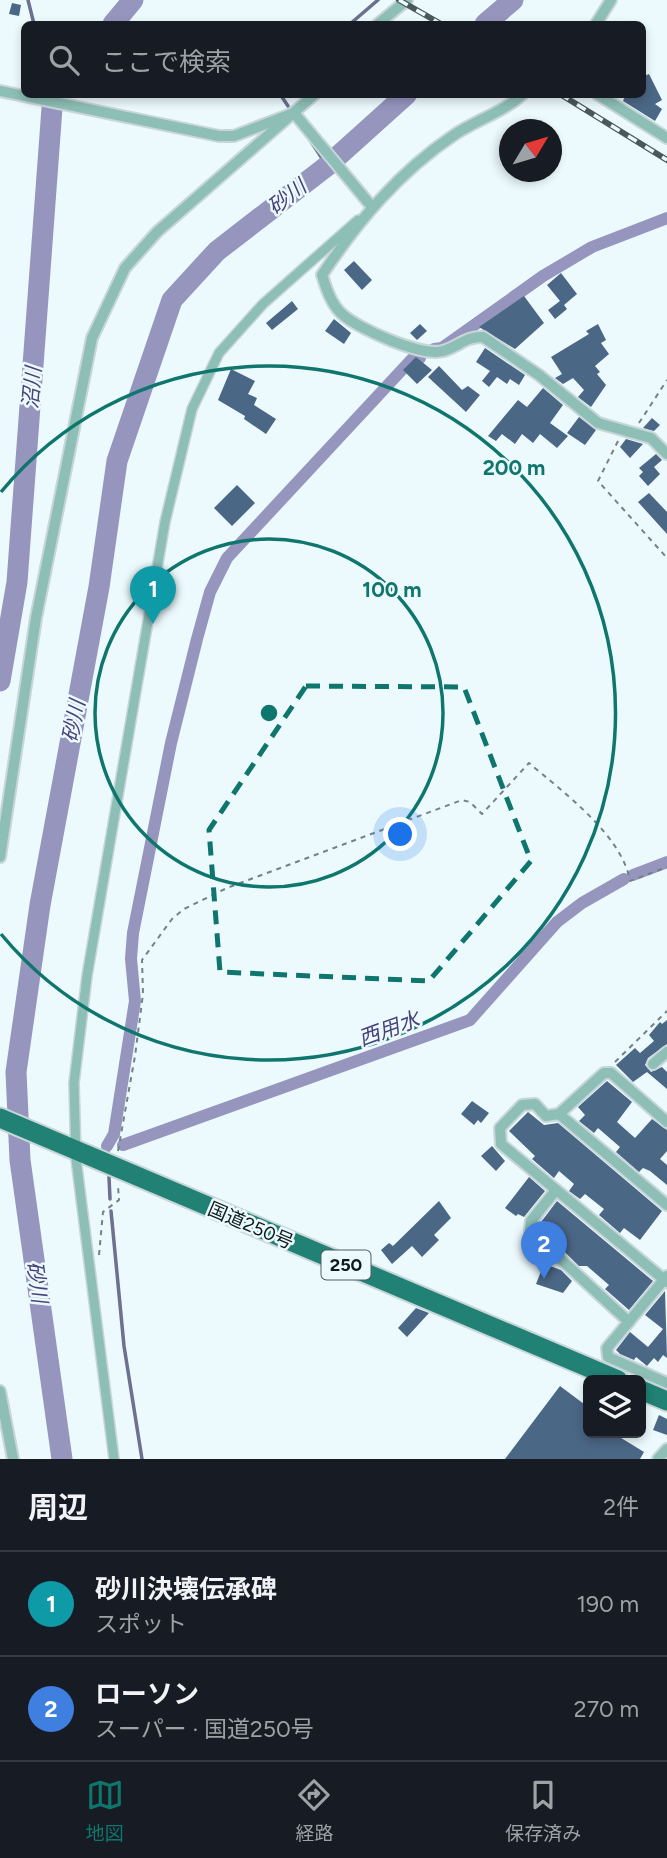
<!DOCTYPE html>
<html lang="ja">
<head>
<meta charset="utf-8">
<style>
	:root { --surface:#171b24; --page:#20242c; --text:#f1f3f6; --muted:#9ea1a6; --line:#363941; --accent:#0f766e }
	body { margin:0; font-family:Figtree,"Noto Sans JP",sans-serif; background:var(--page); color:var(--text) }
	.controls { position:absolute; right:21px; bottom:21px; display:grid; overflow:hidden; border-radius:10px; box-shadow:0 4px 10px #0003 }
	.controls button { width:63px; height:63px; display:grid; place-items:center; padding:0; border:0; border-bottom:2px solid var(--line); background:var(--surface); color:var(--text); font:35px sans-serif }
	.compass { position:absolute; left:499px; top:119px; width:63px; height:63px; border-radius:50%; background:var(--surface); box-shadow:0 4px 10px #0003; rotate:52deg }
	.you { position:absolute; left:401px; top:835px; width:24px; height:24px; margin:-18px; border:5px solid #fff; border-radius:50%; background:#1a73e8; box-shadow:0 0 0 10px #1a73e833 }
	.badge { display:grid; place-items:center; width:46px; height:46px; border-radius:50%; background:var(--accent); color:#fff; font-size:23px; font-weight:700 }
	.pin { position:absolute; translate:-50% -58px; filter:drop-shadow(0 2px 4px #0008) }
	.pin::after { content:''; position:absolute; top:37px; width:24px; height:21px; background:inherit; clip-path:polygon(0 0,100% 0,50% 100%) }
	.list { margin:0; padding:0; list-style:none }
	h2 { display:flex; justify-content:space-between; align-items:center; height:91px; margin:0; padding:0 28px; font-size:30px }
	h2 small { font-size:23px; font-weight:400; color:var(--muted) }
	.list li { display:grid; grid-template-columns:46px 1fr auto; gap:21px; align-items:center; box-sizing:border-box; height:105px; padding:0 28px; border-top:2px solid var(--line) }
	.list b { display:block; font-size:26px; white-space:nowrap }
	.list p { margin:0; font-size:23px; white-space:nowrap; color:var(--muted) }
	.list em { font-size:23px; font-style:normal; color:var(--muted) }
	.icon { flex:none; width:38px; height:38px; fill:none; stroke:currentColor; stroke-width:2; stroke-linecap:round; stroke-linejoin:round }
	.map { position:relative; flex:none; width:667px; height:1459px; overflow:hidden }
	.search { position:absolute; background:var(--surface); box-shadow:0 4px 10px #0003; left:21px; right:21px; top:21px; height:77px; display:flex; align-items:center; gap:18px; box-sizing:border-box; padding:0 24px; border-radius:10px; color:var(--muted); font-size:26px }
	.sheet { height:301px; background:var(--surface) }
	nav { display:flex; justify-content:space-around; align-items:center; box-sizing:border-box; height:98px; border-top:2px solid var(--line); background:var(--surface); font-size:19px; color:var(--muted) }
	nav a { display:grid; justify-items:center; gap:4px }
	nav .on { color:var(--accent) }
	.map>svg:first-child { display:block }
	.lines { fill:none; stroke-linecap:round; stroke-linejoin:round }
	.stream { stroke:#6d708e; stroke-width:3.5 }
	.canal { stroke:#9695be; stroke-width:12 }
	.river { stroke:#9695be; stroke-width:21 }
	.building { fill:#4b6786 }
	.pedestrian-casing { stroke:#c8d6da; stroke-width:12 }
	.minor-casing { stroke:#c8d6da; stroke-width:14 }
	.trunk-casing { stroke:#c8d6da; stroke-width:23 }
	.path { stroke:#748286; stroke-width:2; stroke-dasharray:5 5; stroke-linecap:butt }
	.pedestrian { stroke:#8ebfb6; stroke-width:9 }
	.minor { stroke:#8ebfb6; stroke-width:10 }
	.trunk { stroke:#208174; stroke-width:19 }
	.rail-casing { stroke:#4a585c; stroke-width:6 }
	.rail { stroke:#ecfafe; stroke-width:3.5; stroke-dasharray:10; stroke-linecap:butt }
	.marked { fill:none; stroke:#0f766e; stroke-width:5; stroke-dasharray:14 9; stroke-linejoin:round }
	.ring { fill:none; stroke:#0f766e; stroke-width:3.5 }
	.labels { text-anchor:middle; stroke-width:5; stroke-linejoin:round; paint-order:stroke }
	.shield { fill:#ecfafe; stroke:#505e62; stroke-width:2 }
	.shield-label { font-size:18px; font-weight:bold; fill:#0d1b1f }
	.street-label { font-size:19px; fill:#0d1b1f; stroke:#ecfafe }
	.water-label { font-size:21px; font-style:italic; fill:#474279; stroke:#ecfafe }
	.centre { fill:#0f766e; stroke:#ecfafe; stroke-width:3.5 }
	.ring-label { font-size:21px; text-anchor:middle; font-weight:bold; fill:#0f766e; stroke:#ecfafe; stroke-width:5; stroke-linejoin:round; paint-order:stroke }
</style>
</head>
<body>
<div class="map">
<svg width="667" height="1459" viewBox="0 0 667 1459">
	<rect width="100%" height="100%" fill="#ecfafe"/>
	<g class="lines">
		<g class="stream">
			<polyline points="28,0 34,24"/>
			<polyline points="350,24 378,0"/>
			<polyline points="280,94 288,106"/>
			<polyline points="310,140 327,166"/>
			<polyline points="107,1146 108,1153"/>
			<polyline points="109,1177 110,1199"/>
			<polyline points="111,1211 124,1346 142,1459"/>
		</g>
		<g class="canal">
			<polyline points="434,349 442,348 543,276 592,247 667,218"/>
			<polyline points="633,875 667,862"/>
			<polyline points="123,1145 470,1020 557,922 582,903 624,879"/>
			<polyline points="107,1146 114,1134 135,1001 131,959 133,933 171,743 197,639 210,592 227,558 412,359 420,358"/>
		</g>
		<g class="river">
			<polyline points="113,24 133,0"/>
			<polyline points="485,24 513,0"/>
			<polyline points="0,681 17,582 52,108 56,94"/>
			<polyline points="62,1459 20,1160 16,1072 40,905 99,587 117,461 172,300 217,251 327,166 407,94"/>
		</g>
	</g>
	<g class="building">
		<polygon points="12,3 21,5 19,16 9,14"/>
		<polygon points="649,74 662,100 655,104 662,109 655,121 623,101 626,94 642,94 642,77"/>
		<polygon points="354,261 372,280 362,290 344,270"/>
		<polygon points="561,273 577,294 564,305 567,309 555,319 548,310 560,301 547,285"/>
		<polygon points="524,296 544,323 515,349 479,327"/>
		<polygon points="292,301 298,309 272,330 266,323"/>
		<polygon points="334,319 351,333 344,344 325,331"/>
		<polygon points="420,324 427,331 417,340 410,333"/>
		<polygon points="598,324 606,340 601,343 609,354 595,366 600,372 597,374 606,385 591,407 578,397 584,390 573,378 563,384 555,378 562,374 551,357 589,334 586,331"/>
		<polygon points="485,348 525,375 519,385 510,379 507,384 497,377 489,387 482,381 490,371 476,362"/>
		<polygon points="416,357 432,370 417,384 403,370"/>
		<polygon points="439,366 462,390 468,386 480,395 466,412 428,377"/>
		<polygon points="231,369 255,381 248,394 257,398 254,405 276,419 266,434 244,419 245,416 218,400"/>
		<polygon points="543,388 563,405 550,423 568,436 557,448 540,434 533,443 522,434 515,444 502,434 496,441 488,436 518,400 527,407"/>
		<polygon points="579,417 596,430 585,445 567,433"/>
		<polygon points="652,418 660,425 654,431 643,428"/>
		<polygon points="626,439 643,444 630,458 620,447"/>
		<polygon points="656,454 662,460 654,467 660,474 648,486 639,476 643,472 639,468"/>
		<polygon points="237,485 255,503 232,526 214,508"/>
		<polygon points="649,493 667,512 667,534 638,502"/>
		<polygon points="667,1020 667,1044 648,1058 645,1065 651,1072 662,1067 667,1072 667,1089 647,1072 633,1082 616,1065 635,1048 640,1053 654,1041 649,1035 660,1022 662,1024"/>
		<polygon points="607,1081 632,1102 617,1122 635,1138 652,1119 667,1130 667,1151 660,1159 667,1165 667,1185 650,1171 643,1168 639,1172 616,1152 620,1147 598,1128 594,1133 579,1121 585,1115 578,1107"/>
		<polygon points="472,1101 489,1113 481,1123 478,1120 474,1125 461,1114"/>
		<polygon points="528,1112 544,1125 558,1123 662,1211 640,1240 624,1228 620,1233 599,1215 604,1209 585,1194 580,1199 569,1191 574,1184 559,1171 554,1178 532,1159 535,1156 509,1131"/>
		<polygon points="492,1146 505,1161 496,1171 481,1156"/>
		<polygon points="529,1177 545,1191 524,1217 518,1214 516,1216 505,1208"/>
		<polygon points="439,1201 451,1218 434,1235 439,1240 422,1257 412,1246 392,1264 381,1250 389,1243 393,1246"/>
		<polygon points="557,1201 653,1281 629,1310 605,1289 609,1285 587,1266 579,1266 538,1226"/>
		<polygon points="544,1264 561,1270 572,1281 563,1293 536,1284"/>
		<polygon points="665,1291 667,1358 663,1355 658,1362 654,1358 647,1366 636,1357 634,1360 620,1354 616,1350 630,1332 648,1347 663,1329 645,1315"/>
		<polygon points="416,1308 429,1313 407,1337 398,1328"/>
		<polygon points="560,1386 588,1407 588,1433 613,1433 644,1452 640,1459 505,1459"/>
		<polygon points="659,1415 667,1419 667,1435 653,1430"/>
	</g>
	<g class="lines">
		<defs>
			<polyline id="pedestrian" points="114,1459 76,1159 74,1083 87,976 165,522 192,409 219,353 263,304 358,220"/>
			<g id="minor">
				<polyline points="378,24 407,0"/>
				<polyline points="596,24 611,0"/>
				<polyline points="0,91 219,136 234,136 294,113 372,207"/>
				<path d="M523,94C502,113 476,120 454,135C399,172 358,221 322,275C326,288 331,304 342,314C358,329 422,357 443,351C458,347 466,336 483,337L539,375L598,423L651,438L667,454"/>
				<polyline points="597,94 667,138"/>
				<polyline points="0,857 36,618 92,338 125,268 157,232 315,94"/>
				<polyline points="653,1064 667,1052"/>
				<polyline points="559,1114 667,1205"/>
				<polyline points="667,1122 611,1073 604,1073 559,1114 546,1116 535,1104 522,1105 500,1128 501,1144 667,1282"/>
				<polyline points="556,1190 531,1221 530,1231 629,1322"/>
				<polyline points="667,1276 607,1348 608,1357 667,1383"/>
				<polyline points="0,1391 13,1459"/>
				<polyline points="658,1459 667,1449"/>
			</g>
			<g id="trunk">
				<polyline points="0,1118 618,1380"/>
				<polyline points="641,1390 667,1401"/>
			</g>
		</defs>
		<use href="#pedestrian" class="pedestrian-casing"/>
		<use href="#minor" class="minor-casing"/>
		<use href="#trunk" class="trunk-casing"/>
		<g class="path">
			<polyline points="639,423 667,380"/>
			<polyline points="618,441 598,481 667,558"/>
			<polyline points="615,1062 667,1011"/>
			<path d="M118,1151L135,1056L143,994L142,960L172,919L184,909L227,888L462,800L470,802L482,814L529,763C563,792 622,835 630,881L667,867"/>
			<polyline points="99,1255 103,1212 119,1200 118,1186"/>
		</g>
		<use href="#pedestrian" class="pedestrian"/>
		<use href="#minor" class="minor"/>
		<use href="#trunk" class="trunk"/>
		<defs>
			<g id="rail">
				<polyline points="399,0 441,24"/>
				<polyline points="560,94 667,160"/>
			</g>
		</defs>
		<use href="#rail" class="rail-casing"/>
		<use href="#rail" class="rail"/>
	</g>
	<path class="marked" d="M306,686L464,687L531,861L429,981L220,972L209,830Z"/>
	<g class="ring">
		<circle cx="269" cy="713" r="174"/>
		<path d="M1 492A347 347 0 1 1 1 934"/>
	</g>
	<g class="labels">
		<rect class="shield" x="321.5" y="1250.5" width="49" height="29" rx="5"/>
		<g class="shield-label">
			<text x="346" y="1271">250</text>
		</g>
		<g class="street-label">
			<text transform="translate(251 1225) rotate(23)" y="7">国道250号</text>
		</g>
		<g class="water-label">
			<text transform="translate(287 197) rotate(-38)" y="7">砂川</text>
			<text transform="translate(32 388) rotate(-85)" y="7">沼川</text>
			<text transform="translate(74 721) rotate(-79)" y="7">砂川</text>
			<text transform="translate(389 1029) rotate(-20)" y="7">西用水</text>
			<text transform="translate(37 1282) rotate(82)" y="7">砂川</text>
		</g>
	</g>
	<circle cx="269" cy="713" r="10" class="centre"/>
	<g class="ring-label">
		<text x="514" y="475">200 m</text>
		<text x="392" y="597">100 m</text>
	</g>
</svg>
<div class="controls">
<button><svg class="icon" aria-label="layers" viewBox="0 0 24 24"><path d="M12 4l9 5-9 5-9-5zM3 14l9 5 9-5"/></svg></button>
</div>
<svg class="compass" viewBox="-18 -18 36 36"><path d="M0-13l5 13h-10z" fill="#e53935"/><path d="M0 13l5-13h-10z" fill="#9ea1a6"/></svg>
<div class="you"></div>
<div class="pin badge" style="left:153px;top:624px;background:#0f9aa8">1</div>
<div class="pin badge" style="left:544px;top:1279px;background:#3f7fe0">2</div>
<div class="search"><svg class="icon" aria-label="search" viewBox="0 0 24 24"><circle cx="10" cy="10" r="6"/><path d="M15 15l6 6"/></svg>ここで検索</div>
</div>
<section class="sheet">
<h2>周辺<small>2件</small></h2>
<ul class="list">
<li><span class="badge" style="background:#0f9aa8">1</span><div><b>砂川決壊伝承碑</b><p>スポット</p></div><em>190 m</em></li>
<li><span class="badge" style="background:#3f7fe0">2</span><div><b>ローソン</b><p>スーパー · 国道250号</p></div><em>270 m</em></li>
</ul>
</section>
<nav>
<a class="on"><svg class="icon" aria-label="map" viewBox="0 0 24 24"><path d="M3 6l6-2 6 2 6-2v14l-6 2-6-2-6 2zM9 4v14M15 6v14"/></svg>地図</a>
<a><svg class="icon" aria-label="directions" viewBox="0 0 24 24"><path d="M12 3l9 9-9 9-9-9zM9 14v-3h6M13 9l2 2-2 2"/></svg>経路</a>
<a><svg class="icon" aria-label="saved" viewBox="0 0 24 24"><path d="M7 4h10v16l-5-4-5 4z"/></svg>保存済み</a>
</nav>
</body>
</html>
